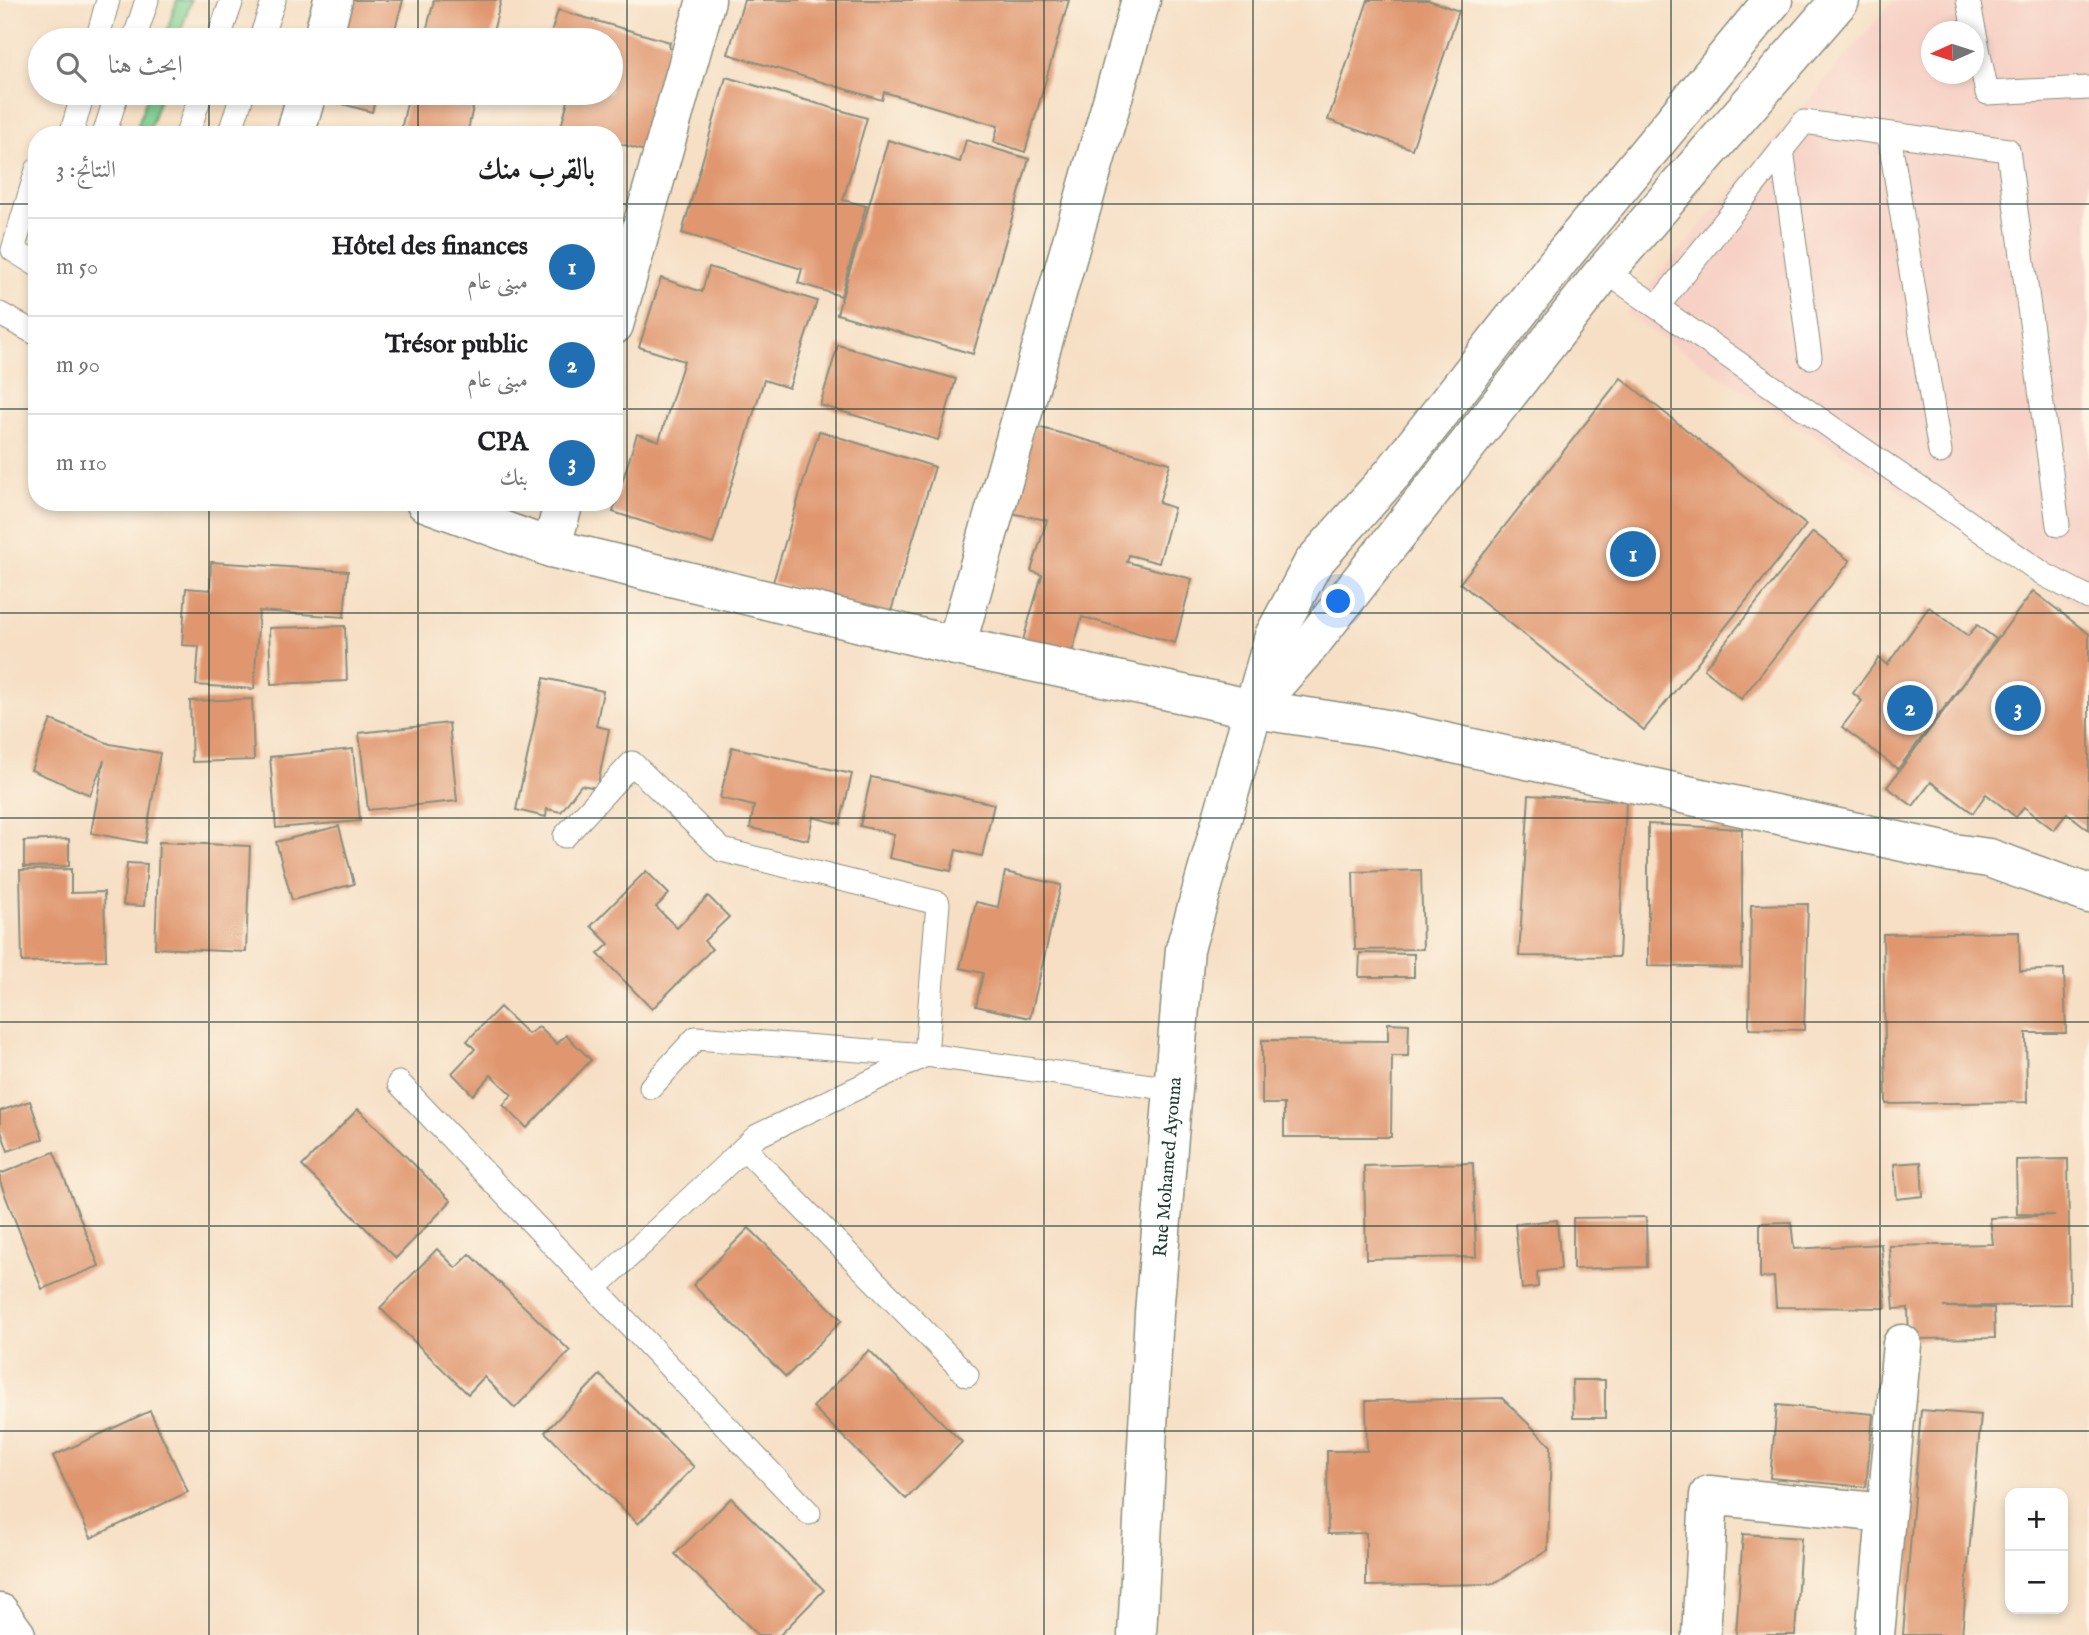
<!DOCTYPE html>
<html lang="ar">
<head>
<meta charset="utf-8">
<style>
	:root { --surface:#fff; --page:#f2f2f2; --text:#202124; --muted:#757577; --line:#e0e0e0; --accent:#1f6fb2 }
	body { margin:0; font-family:"IM FELL English",Amiri,serif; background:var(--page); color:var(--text); direction:rtl }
	.controls { position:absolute; right:21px; bottom:21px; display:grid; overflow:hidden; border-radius:14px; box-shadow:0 4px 10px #0003 }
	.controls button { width:63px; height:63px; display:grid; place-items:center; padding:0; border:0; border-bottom:2px solid var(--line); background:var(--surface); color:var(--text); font:35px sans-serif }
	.compass { position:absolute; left:1921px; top:21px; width:63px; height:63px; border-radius:50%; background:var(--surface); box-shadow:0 4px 10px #0003; rotate:267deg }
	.you { position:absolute; left:1339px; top:602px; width:24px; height:24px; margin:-18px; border:5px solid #fff; border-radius:50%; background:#1a73e8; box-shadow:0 0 0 10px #1a73e833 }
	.badge { display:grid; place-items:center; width:46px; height:46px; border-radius:50%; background:var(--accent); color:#fff; font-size:23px; font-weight:700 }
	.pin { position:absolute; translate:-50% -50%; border:4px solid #fff; box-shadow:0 2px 7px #0006 }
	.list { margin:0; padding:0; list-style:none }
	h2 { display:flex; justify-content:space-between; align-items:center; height:91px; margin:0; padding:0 28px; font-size:30px }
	h2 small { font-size:23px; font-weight:400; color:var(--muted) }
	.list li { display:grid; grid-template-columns:46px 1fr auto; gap:21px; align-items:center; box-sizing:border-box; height:98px; padding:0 28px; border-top:2px solid var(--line) }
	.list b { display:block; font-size:26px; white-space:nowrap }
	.list p { margin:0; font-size:23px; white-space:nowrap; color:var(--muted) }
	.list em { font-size:23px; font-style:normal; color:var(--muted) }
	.icon { flex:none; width:38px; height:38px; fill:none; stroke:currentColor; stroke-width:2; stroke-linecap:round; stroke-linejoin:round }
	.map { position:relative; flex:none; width:2089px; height:1635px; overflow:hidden; direction:ltr }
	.search { position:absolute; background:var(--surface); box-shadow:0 4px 10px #0003; left:28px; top:28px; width:595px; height:77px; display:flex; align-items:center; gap:18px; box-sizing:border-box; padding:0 24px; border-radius:38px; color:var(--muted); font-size:26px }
	.panel { position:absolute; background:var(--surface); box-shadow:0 4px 10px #0003; left:28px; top:126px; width:595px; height:385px; border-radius:28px; direction:rtl }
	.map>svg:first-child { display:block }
	.built { fill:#f7d1c6; fill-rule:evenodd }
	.green { fill:#7bcd8f; stroke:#4d8562; stroke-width:2 }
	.building { fill:#e09770 }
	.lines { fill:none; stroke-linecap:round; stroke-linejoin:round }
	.lane-casing { stroke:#8a8e7c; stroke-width:25 }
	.street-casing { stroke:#8a8e7c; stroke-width:41 }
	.secondary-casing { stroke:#8a8e7c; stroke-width:41 }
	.primary-casing { stroke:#8a8e7c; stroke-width:41 }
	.lane { stroke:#fff; stroke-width:23 }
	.street { stroke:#fff; stroke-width:38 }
	.secondary { stroke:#fff; stroke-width:38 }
	.primary { stroke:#fff; stroke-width:38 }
	.grid { fill:none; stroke:#1f3d34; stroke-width:2; stroke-opacity:0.55 }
	.labels { text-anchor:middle; stroke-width:5; stroke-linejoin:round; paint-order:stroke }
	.street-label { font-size:19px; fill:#1f3d34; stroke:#fcf5e5 }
</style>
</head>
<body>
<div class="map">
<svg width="2089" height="1635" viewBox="0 0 2089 1635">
	<rect width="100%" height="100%" fill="#fcf5e5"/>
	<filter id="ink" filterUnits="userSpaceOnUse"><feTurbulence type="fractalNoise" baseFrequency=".0143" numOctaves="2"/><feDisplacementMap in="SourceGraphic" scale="14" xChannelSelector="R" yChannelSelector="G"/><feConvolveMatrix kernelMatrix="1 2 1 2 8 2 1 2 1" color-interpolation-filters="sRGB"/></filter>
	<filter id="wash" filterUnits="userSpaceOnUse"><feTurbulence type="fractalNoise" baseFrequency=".00686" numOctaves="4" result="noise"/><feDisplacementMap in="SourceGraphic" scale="28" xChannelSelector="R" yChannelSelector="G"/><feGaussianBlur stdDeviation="1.57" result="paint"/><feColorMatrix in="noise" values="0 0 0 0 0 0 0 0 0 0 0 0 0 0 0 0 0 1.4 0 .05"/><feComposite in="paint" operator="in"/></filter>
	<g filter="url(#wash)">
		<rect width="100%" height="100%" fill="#f6dfc5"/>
		<path class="built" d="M1894,0H2089V613L1625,314ZM1932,32H1974V74H1932Z"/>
		<g class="green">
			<polygon points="177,0 191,0 178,40 164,40"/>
			<polygon points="148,93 161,93 148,135 135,135"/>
		</g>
		<g id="blocks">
			<g class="building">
				<polygon points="351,0 403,0 392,40 340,40"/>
				<polygon points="434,0 501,0 491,40 424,40"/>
				<polygon points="744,0 1069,0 1025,152 994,142 998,126 884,92 882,100 728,54"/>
				<polygon points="1368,0 1428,0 1459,11 1412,149 1328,120"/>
				<polygon points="558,10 670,42 669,48 684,52 655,154 614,142 614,135 589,135 561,127 569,97 556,93 611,93 611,40 549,40"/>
				<polygon points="726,77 867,118 843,200 866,206 841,296 798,283 802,269 682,233"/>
				<polygon points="326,93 377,93 372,112 324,99"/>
				<polygon points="409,93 476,93 467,135 400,135"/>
				<polygon points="888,140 960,162 966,140 1029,159 973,354 837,314"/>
				<polygon points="709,267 817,301 789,388 764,380 713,544 613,512 637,434 659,441 684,361 639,347 661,278 702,292"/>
				<polygon points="838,345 956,379 938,440 820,405"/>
				<polygon points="1621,378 1806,525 1644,730 1460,583"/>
				<polygon points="1034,426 1170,463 1159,503 1174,508 1159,563 1129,555 1127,562 1192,579 1175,643 1082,617 1070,660 1021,647 1042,575 1031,571 1047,520 1010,513"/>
				<polygon points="819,431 935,467 889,618 773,582"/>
				<polygon points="1813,532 1850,561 1741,699 1704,669"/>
				<polygon points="211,562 348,571 344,617 259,611 254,689 196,685 199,646 182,645 186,588 210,590"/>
				<polygon points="2033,591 2089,634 2089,830 2067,813 2054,830 2024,807 2016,817 1986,794 1973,813 1931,782 1913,806 1887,787"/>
				<polygon points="1929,607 1968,636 1977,625 1996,639 1898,769 1842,727 1862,701 1853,693 1879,658 1887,665"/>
				<polygon points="345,626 347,681 271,684 269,628"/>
				<polygon points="544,678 603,691 596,726 609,729 597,788 581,785 561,812 547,809 546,817 516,810"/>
				<polygon points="252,699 254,760 192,762 190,701"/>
				<polygon points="51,720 110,744 160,753 145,843 91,833 104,760 90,795 31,770"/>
				<polygon points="449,723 457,801 368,810 359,733"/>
				<polygon points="732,747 852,774 840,824 813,817 808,840 750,828 754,806 720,798"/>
				<polygon points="353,749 360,821 276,828 270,757"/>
				<polygon points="871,777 994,804 982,856 956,850 951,871 889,858 894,834 860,826"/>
				<polygon points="1529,795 1626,801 1619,957 1519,956"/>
				<polygon points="1648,824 1742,829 1742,968 1648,966"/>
				<polygon points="339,826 354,884 292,900 276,842"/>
				<polygon points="69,839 69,866 24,867 24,841"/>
				<polygon points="159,842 250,846 246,952 155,948"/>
				<polygon points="127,863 147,864 144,906 123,905"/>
				<polygon points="71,869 71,893 104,892 106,960 22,962 20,870"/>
				<polygon points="1421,870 1423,949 1355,950 1353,872"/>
				<polygon points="646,871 669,894 656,907 677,928 708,896 729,917 704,941 712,949 652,1009 598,954 609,944 591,926"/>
				<polygon points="1005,872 1061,885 1030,1018 976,1006 983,973 960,968 976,902 998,907"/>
				<polygon points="1808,904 1804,1030 1749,1029 1751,905"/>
				<polygon points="2019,932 2020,971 2064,969 2066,1033 2026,1033 2027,1102 1886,1104 1883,934"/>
				<polygon points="1360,953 1414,954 1414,977 1359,977"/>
				<polygon points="500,1007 528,1034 539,1027 557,1044 566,1035 591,1060 527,1128 503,1105 512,1095 491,1075 473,1095 452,1073 475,1049 467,1041"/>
				<polygon points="1388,1023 1409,1024 1408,1056 1392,1056 1391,1137 1284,1137 1284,1104 1262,1104 1262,1040 1388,1041"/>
				<polygon points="30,1101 43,1139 8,1151 0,1128 0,1111"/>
				<polygon points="358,1109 451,1201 396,1258 302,1166"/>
				<polygon points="54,1152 99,1266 42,1289 0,1182 0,1174"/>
				<polygon points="2068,1159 2070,1304 1943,1307 1994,1308 1995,1338 1909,1339 1908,1308 1894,1309 1889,1246 1993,1244 1990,1218 2055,1215 2017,1214 2016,1160"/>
				<polygon points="1921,1162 1923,1196 1897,1199 1894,1164"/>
				<polygon points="1473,1163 1476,1257 1366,1259 1364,1166"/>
				<polygon points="1646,1217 1647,1267 1573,1269 1573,1218"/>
				<polygon points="1557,1220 1561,1269 1537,1272 1538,1287 1522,1289 1515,1224"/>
				<polygon points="1791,1222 1794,1249 1881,1244 1886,1308 1776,1307 1774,1277 1760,1278 1760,1223"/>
				<polygon points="749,1228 842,1320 786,1377 693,1285"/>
				<polygon points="437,1249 456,1268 470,1254 570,1351 515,1408 484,1377 468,1394 380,1308"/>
				<polygon points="869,1350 962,1442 906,1499 813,1407"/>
				<polygon points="600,1375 694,1467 638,1524 545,1432"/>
				<polygon points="1572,1380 1605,1380 1605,1418 1573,1418"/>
				<polygon points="1502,1398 1551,1446 1548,1550 1493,1584 1366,1586 1366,1533 1328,1534 1327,1451 1367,1451 1366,1401"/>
				<polygon points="1777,1405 1873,1414 1866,1487 1770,1478"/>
				<polygon points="1921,1410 1981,1415 1962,1635 1903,1635"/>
				<polygon points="150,1411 188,1492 91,1538 53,1456"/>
				<polygon points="731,1498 824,1590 780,1635 758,1635 675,1554"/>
				<polygon points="1743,1534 1801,1538 1795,1635 1736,1635"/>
			</g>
		</g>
	</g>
	<g filter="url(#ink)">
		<use href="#blocks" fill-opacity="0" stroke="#8a8e7c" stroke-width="2"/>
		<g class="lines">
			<defs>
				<g id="lane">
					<polyline points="1968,0 1987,93 2089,88"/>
					<polyline points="97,40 108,0"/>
					<polyline points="134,40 147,0"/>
					<polyline points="218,40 232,0"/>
					<polyline points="260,40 274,0"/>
					<polyline points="1889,134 1940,452"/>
					<polyline points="71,135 83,93"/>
					<polyline points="104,135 117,93"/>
					<polyline points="187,135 201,93"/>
					<polyline points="229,135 243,93"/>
					<polyline points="1782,149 1810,357"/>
					<polyline points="37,170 13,250 37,265"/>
					<polyline points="1605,271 2045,575 2089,598"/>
					<polyline points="1657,307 1804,122 2008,150 2058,525"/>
					<polyline points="0,314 37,334"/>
					<polyline points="565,836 632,763 722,850 938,903 926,1055 696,1038 651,1087"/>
					<polyline points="399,1083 809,1513"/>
					<polyline points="744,1148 967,1375"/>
					<polyline points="595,1288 757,1136 926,1055 1173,1089"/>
				</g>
				<g id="street">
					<polyline points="322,40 333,0"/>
					<polyline points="295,135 307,93"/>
					<polyline points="614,325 706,0"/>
					<polyline points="425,502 551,548 956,646 1254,709 1381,728 1953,853 1989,858 2089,894"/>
					<polyline points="551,548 564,502"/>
					<polyline points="956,646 1141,0"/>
					<polyline points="1701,1635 1709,1495 1885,1513"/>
					<polyline points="1875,1635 1902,1344"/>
				</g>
				<g id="secondary">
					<polyline points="1262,699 1309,646 1599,278 1840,0"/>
					<path id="s1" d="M1137,1635L1154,1313L1185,949L1274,636L1313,563L1393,473L1561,258L1773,0"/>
				</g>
				<polyline id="primary" points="0,1613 16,1635"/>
			</defs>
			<use href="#lane" class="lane-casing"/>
			<use href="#street" class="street-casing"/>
			<use href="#secondary" class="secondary-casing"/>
			<use href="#primary" class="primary-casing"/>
			<use href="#lane" class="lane"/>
			<use href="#street" class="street"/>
			<use href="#secondary" class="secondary"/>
			<use href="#primary" class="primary"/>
		</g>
	</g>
	<path class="grid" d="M209,0V40M418,0V40M627,0V1635M836,0V1635M1044,0V1635M1253,0V1635M1462,0V1635M1671,0V1635M1880,0V1635M209,93V135M418,93V135M0,204H37M614,204H2089M0,409H37M614,409H2089M209,502V1635M418,502V1635M0,613H2089M0,818H2089M0,1022H2089M0,1226H2089M0,1431H2089"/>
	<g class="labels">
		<g class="street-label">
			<text dy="7" stroke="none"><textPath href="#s1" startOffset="469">Rue Mohamed Ayouna</textPath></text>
		</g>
	</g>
</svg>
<div class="controls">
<button>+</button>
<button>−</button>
</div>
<svg class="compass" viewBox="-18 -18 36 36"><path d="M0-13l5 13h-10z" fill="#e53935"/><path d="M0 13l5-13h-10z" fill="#757577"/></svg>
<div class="you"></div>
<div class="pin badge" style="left:1633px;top:554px">1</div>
<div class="pin badge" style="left:1910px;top:708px">2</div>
<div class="pin badge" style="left:2018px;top:708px">3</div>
<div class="search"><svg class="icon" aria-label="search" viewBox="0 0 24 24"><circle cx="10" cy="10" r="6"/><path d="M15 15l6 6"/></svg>ابحث هنا</div>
<section class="panel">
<h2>بالقرب منك<small>النتائج: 3</small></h2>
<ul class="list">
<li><span class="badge">1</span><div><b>Hôtel des finances</b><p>مبنى عام</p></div><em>50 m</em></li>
<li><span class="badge">2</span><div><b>Trésor public</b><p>مبنى عام</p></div><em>90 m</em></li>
<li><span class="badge">3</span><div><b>CPA</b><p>بنك</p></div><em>110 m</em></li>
</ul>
</section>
</div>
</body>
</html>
